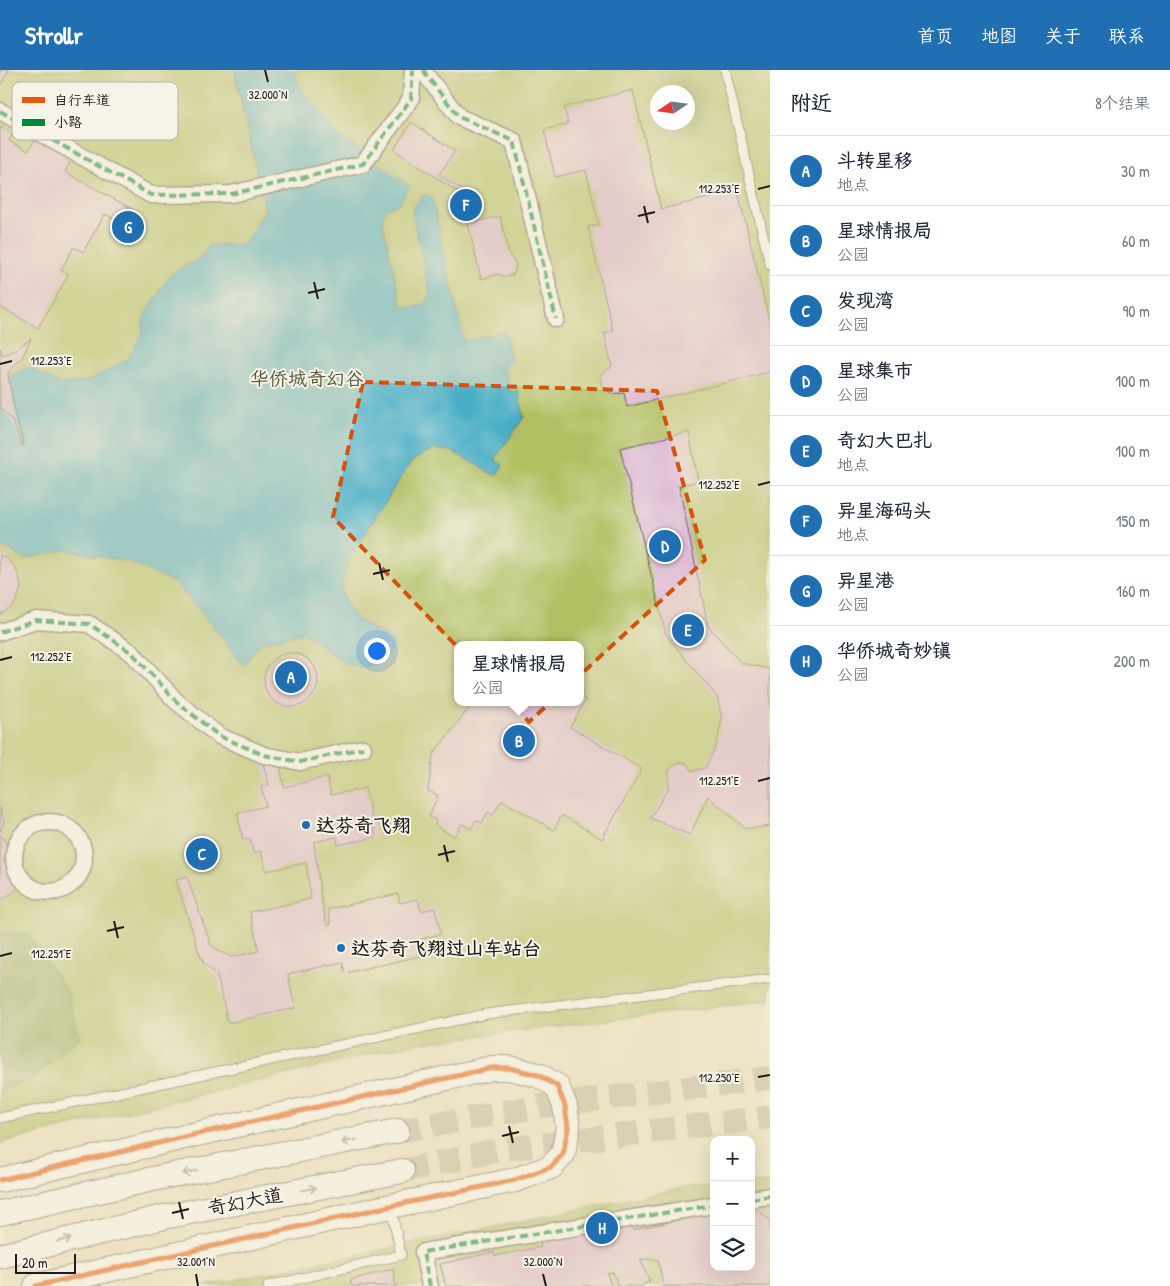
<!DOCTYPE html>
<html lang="zh">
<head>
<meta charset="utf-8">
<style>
	:root { --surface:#fff; --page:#f6f6f7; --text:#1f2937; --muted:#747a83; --line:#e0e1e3; --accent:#1f6fb2 }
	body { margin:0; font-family:"Patrick Hand","LXGW WenKai TC",sans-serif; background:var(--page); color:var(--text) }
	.controls { position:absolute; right:15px; bottom:15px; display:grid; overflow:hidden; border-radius:10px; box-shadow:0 5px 20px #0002 }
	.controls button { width:45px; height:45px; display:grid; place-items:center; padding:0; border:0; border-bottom:1px solid var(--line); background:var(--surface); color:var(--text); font:25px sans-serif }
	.compass { position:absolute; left:650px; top:15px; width:45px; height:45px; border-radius:50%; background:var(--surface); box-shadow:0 5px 20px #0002; rotate:257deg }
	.scale { position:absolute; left:15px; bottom:12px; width:61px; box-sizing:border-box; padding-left:5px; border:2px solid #1c1c1c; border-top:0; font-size:14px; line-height:18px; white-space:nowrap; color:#1c1c1c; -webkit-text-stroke:4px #f7f3e8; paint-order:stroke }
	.you { position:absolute; left:376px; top:580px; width:18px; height:18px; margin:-12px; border:4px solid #fff; border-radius:50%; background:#1a73e8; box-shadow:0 0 0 8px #1a73e833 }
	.badge { display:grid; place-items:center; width:32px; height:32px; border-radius:50%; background:var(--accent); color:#fff; font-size:16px; font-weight:700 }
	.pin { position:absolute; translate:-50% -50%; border:2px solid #fff; box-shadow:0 1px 5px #0006 }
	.popup { position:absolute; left:454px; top:571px; width:130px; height:65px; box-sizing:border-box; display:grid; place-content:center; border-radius:10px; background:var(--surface); filter:drop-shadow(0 1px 4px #0005); font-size:16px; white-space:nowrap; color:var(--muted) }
	.popup b { font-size:19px; color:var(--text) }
	.popup::after { content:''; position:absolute; left:50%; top:100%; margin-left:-10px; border:10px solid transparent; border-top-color:var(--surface) }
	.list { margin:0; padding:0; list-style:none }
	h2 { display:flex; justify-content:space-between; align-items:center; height:65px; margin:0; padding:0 20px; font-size:21px }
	h2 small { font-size:16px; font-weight:400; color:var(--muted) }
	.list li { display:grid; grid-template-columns:32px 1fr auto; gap:15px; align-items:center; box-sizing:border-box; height:70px; padding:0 20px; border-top:1px solid var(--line) }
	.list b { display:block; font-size:19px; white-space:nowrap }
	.list p { margin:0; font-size:16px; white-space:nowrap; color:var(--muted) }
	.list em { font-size:16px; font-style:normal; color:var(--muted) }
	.icon { flex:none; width:28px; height:28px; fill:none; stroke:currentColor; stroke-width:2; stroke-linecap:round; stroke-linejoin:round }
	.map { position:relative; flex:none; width:770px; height:1216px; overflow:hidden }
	header { display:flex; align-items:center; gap:30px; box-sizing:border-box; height:70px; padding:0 25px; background:var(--accent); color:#fff }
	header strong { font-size:24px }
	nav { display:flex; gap:28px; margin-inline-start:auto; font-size:18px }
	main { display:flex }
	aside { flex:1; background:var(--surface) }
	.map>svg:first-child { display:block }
	.green { fill:#b0c062; stroke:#666e3f; fill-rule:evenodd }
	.forest { fill:#8ca658; stroke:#54613a }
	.water { fill:#47aec6; stroke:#326571 }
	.building { fill:#dbb2d2 }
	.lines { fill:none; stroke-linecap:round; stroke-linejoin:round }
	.secondary-tunnel { stroke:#c3baa2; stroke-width:24; stroke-dasharray:24 12; stroke-linecap:butt }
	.lane-casing { stroke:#656156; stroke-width:11 }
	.street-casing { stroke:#656156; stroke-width:19 }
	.secondary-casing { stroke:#656156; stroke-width:26 }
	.lane { stroke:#fff; stroke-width:9 }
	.street { stroke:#fff; stroke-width:16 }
	.secondary { stroke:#fff; stroke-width:24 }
	.quiet { stroke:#00873e; stroke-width:4; stroke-dasharray:8 4; stroke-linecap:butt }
	.cycleway-casing { stroke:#f7f3e8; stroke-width:8 }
	.cycleway { stroke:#e8590c; stroke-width:5 }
	.oneway { stroke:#999 }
	.marked { fill:none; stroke:#d4530e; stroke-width:4; stroke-dasharray:10 6; stroke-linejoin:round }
	.ticks { fill:none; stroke:#1c1c1c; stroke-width:2 }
	.poi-dot { fill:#1f6fb2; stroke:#f7f3e8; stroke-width:2 }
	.labels { text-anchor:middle; stroke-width:4; stroke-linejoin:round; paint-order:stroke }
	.park-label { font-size:19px; fill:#505534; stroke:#f7f3e8 }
	.poi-label { font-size:19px; font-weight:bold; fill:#1c1c1c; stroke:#f7f3e8; text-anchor:start }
	.street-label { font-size:19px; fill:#1c1c1c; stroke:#f7f3e8 }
	.key { fill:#f7f3e8; stroke:#b5b2ab; stroke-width:1 }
	.key-label { font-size:14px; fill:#1c1c1c }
	.ticks-label { font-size:12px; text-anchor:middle; fill:#1c1c1c; stroke:#f7f3e8; stroke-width:4; stroke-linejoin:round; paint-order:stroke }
</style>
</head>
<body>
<header>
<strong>Strollr</strong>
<nav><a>首页</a><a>地图</a><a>关于</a><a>联系</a></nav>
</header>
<main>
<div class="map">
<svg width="770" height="1216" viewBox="0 0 770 1216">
	<rect width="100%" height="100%" fill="#f7f3e8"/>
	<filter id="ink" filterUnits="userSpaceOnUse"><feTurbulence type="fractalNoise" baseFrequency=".02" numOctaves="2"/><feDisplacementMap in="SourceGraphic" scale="10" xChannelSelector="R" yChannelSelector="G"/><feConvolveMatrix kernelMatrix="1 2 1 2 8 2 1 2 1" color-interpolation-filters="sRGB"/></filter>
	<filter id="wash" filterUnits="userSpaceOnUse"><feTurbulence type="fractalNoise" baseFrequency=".0096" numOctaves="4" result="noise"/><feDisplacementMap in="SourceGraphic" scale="20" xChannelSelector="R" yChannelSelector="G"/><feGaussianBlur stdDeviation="1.12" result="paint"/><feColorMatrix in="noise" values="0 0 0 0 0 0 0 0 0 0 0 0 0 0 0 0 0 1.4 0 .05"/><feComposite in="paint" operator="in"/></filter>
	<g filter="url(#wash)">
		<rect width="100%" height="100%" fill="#ede2c3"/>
		<g class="green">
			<path d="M0,0H770V930L413,974L0,1073ZM658,22H688V52H658ZM458,575H580V632H458Z"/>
			<polygon points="770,1113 770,1216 205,1216 684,1118 714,1116 714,1197 751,1197 751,1114"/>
		</g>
		<polygon class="forest" points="0,864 27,864 66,920 80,967 35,1007 0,1021"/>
		<path class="water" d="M234,0H296L295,7L302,20L338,65L410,116L398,135C387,136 386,139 382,148L400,229L403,236L413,238L426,234L430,224L412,141L423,124L432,128L464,271L505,261L512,292L504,294L510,322L518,321L524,347L495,389L503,395L496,406L452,381L434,379L412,390L349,489L341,514L345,533L357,549L395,572L381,593L359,598L344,593L305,563L260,572L245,594L238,589L217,561L175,513L130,492L66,480L24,489L10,480L0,477V311L28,297L59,314L88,311L127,290L143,262V248L171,204L202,187L209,175H244L265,139Z"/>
		<g id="blocks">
			<g class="building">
				<polygon points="0,0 9,0 0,16"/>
				<polygon points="633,20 661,139 738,121 770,254 770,302 627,337 624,323 612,324 603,317 601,305 612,296 604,263 613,261 588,157 599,155 586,100 555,107 544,60 568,54 564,37"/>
				<polygon points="411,52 455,81 439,105 465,122 472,153 500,146 509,184 516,194 514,204 505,207 499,204 481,209 461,124 394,80"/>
				<polygon points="0,57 13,63 9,71 28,81 37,66 73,86 65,102 136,141 127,156 105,144 83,182 74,177 61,200 69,204 38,258 0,237"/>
				<polygon points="31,268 22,288 8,303 16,348 24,375 22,376 12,350 0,337 0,278 3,285 17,279"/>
				<polygon points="689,362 698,411 679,416 708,556 741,593 770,599 770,756 746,759 708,726 690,765 650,748 668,719 669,700 677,694 685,692 692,701 705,698 716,676 722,649 717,627 666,565 620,378"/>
				<polygon points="0,485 6,488 14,496 19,506 21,517 18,527 13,536 0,545"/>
				<circle cx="291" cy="610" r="27"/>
				<polygon points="580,626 586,630 570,657 642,699 602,769 562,745 554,760 502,730 493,745 488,742 482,753 476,750 471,759 462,754 454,767 435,755 436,750 429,747 438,725 428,721 433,684 470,637 475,637 478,632 580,632"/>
				<polygon points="279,690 284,717 327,707 331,725 365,718 376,767 338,775 337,767 314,772 321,827 327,855 331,854 328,839 398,824 400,833 418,829 421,841 435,838 441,864 422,869 425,885 345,903 342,892 288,904 295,938 228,953 217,905 205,895 200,885 176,810 187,807 211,875 222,883 232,887 259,881 250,842 311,829 306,793 266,801 261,781 253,783 250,769 243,770 237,743 266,736 261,717 269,715 263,694"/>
				<polygon points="0,738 4,752 0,762"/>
				<polygon points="0,764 13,784 3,790 21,817 0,831"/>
				<polygon points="751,1135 770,1150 770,1216 663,1216 658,1190 640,1189 650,1212 641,1216 618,1216 613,1202 607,1203 611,1216 446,1216 440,1194 494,1182 495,1186 541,1177 540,1171 630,1150 633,1160 714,1142 714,1197 751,1197"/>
				<polygon points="393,1199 396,1216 352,1216 350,1210"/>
			</g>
		</g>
	</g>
	<g filter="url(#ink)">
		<use href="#blocks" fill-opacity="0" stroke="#656156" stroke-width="1"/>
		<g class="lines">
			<g class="secondary-tunnel">
				<polyline points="397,1061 542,1036 770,1008"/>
				<polyline points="402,1101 498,1080 770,1047"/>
			</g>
			<defs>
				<g id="lane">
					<polyline points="725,0 770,195"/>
					<polyline points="0,1048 486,944 770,909"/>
					<polyline points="268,1216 401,1185 391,1137"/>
				</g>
				<g id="street">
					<polyline points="424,0 426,5 459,47 514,71 556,249"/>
					<polyline points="0,41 151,125 231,124 363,94 411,29 413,0"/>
					<polyline points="0,562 36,550 89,554 132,583 176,631 219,666 264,685 300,692 363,678"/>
					<circle cx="49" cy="787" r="35"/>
					<polyline points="751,1129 770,1126"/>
					<polyline points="430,1216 423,1182 714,1135"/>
				</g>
				<g id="secondary">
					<polyline points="0,1110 197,1064 492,998 509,998 538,1005 557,1016 565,1036 568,1058 563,1084 551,1097 515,1110 377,1139 36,1216"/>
					<polyline points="0,1143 162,1107 397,1061"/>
					<polyline points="0,1186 164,1147 402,1101"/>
				</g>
			</defs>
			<use href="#lane" class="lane-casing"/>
			<use href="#street" class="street-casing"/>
			<use href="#secondary" class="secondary-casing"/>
			<use href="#lane" class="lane"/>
			<use href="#street" class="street"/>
			<use href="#secondary" class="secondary"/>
			<g class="quiet">
				<polyline points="424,0 426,5 459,47 514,71 556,249"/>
				<polyline points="0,41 151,125 231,124 363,94 411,29 413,0"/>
				<polyline points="0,562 36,550 89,554 132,583 176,631 219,666 264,685 300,692 363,678"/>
				<polyline points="751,1129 770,1126"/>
				<polyline points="430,1216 423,1182 714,1135"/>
			</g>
			<defs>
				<polyline id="cycleway" points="0,1110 197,1064 492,998 509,998 538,1005 557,1016 565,1036 568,1058 563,1084 551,1097 515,1110 377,1139 36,1216"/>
			</defs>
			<use href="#cycleway" class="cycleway-casing"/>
			<use href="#cycleway" class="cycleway"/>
		</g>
		<defs><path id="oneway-shaft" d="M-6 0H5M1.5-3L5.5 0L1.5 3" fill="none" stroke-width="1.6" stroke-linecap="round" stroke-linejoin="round" transform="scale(1.25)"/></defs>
		<g class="oneway">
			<use href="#oneway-shaft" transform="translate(349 1071) rotate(169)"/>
			<use href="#oneway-shaft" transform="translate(190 1102) rotate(169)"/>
			<use href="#oneway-shaft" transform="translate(309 1119) rotate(-11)"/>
			<use href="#oneway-shaft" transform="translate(64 1170) rotate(-13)"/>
		</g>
	</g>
	<path d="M0 0H770V1216H0ZM363,312L657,321L705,490L529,652L333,447Z" fill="#ede2c3" fill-opacity=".55" fill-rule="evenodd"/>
	<path class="marked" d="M363,312L657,321L705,490L529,652L333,447Z"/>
	<path class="ticks" d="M265,0L268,12M758,119L770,116M644,136L648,153M638,146L655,142M314,212L318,229M308,223L325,219M0,294L12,291M758,415L770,412M379,493L383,510M373,504L390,500M0,590L12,587M758,711L770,708M444,775L448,792M438,785L455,781M114,851L118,868M107,861L124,857M0,886L12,883M758,1007L770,1005M509,1056L513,1073M502,1066L519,1062M179,1132L183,1149M172,1143L189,1139M196,1204L198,1216M543,1204L546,1216"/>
	<g class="poi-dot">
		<circle cx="306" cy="755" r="5"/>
		<circle cx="341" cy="878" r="5"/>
	</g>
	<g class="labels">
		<g class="park-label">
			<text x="307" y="315">华侨城奇幻谷</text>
		</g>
		<g class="poi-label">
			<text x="316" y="762">达芬奇飞翔</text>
			<text x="351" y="885">达芬奇飞翔过山车站台</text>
		</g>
		<g class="street-label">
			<text transform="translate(245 1131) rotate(-11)" y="7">奇幻大道</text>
		</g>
	</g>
	<rect x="12" y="12" width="166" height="58" rx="8" class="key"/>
	<rect x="22" y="27" width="23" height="6" fill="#e8590c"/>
	<rect x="22" y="49" width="23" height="7" fill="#00873e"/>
	<g class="key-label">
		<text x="54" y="35">自行车道</text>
		<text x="54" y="57">小路</text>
	</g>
	<g class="ticks-label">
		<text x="268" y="29">32.000°N</text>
		<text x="719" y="123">112.253°E</text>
		<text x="51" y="295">112.253°E</text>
		<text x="719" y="419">112.252°E</text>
		<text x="51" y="591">112.252°E</text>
		<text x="719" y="715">112.251°E</text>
		<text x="51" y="888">112.251°E</text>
		<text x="719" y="1012">112.250°E</text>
		<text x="196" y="1196">32.001°N</text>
		<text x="543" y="1196">32.000°N</text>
	</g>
</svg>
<div class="controls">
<button>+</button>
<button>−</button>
<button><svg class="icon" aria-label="layers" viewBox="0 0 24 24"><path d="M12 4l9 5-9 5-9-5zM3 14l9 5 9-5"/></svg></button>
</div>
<svg class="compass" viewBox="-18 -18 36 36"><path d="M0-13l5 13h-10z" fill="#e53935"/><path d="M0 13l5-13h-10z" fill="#747a83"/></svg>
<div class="scale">20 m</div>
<div class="you"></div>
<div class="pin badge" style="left:291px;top:607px">A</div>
<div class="pin badge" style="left:519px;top:671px">B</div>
<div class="popup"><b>星球情报局</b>公园</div>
<div class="pin badge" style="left:202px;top:784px">C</div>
<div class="pin badge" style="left:665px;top:476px">D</div>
<div class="pin badge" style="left:688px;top:560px">E</div>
<div class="pin badge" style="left:466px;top:135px">F</div>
<div class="pin badge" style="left:128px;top:157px">G</div>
<div class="pin badge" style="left:602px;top:1158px">H</div>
</div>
<aside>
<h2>附近<small>8个结果</small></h2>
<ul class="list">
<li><span class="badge">A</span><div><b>斗转星移</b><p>地点</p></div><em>30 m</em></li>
<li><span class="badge">B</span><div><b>星球情报局</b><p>公园</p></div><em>60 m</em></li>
<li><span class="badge">C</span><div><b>发现湾</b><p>公园</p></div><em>90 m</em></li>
<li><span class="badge">D</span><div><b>星球集市</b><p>公园</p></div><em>100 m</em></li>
<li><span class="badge">E</span><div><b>奇幻大巴扎</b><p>地点</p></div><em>100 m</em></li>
<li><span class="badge">F</span><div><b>异星海码头</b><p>地点</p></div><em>150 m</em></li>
<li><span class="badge">G</span><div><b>异星港</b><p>公园</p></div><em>160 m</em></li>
<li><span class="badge">H</span><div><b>华侨城奇妙镇</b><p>公园</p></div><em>200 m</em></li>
</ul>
</aside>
</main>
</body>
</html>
